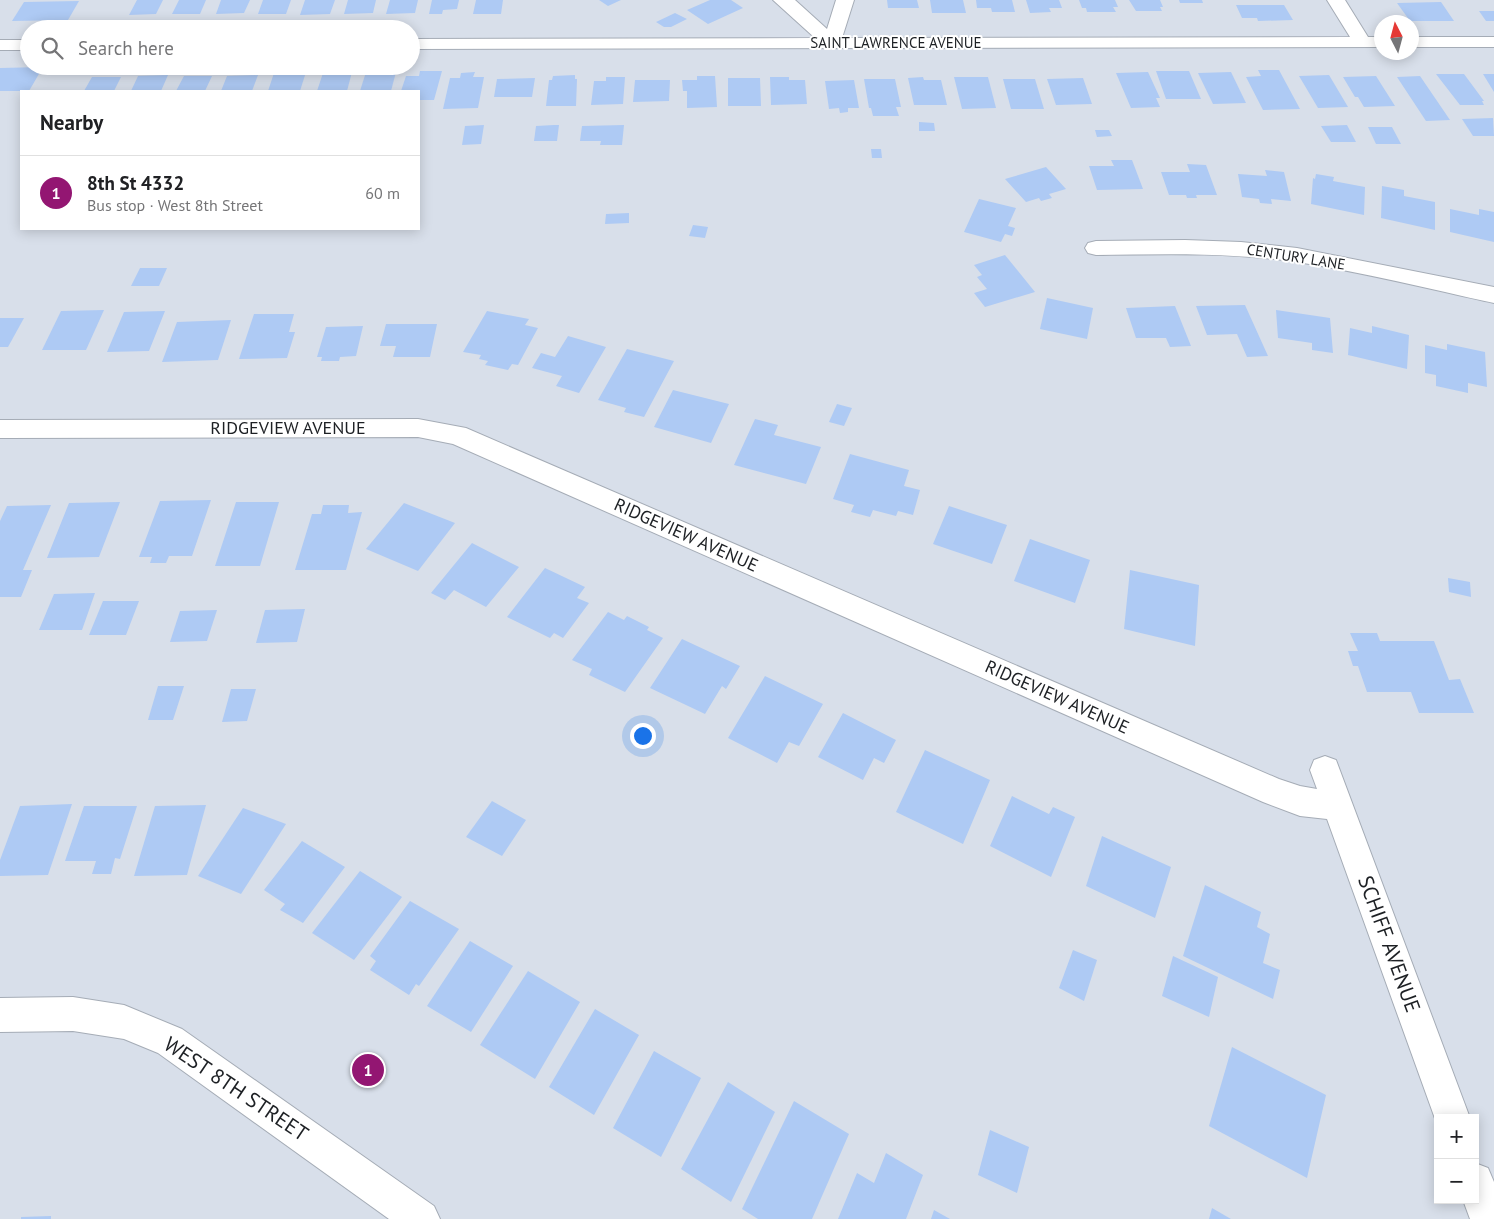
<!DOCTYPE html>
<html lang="en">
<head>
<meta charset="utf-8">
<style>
	:root { --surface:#fff; --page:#f6f6f6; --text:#202124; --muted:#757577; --line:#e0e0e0; --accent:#931672 }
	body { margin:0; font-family:"PT Sans",sans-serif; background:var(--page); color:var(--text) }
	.controls { position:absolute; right:15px; bottom:15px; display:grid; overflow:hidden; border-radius:0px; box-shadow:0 2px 12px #0003 }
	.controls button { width:45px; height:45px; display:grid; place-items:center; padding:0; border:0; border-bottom:1px solid var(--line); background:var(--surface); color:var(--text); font:25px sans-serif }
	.compass { position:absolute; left:1374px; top:15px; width:45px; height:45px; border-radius:50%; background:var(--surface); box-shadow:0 2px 12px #0003; rotate:354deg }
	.you { position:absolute; left:642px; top:735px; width:18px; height:18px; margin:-12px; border:4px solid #fff; border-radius:50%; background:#1a73e8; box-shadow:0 0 0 8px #1a73e833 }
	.badge { display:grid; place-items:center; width:32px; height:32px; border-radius:50%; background:var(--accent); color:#fff; font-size:16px; font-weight:700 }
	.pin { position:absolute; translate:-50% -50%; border:2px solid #fff; box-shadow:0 1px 5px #0006 }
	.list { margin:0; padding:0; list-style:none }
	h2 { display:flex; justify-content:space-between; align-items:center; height:65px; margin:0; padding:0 20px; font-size:21px }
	h2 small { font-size:16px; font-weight:400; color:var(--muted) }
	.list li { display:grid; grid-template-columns:32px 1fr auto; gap:15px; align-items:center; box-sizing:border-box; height:75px; padding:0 20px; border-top:1px solid var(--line) }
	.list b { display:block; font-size:19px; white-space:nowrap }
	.list p { margin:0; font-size:16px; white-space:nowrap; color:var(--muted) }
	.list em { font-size:16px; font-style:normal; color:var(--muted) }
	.icon { flex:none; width:28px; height:28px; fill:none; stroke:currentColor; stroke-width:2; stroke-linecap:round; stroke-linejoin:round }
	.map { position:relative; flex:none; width:1494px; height:1219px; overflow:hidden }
	.search { position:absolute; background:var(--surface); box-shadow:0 2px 12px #0003; left:20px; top:20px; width:400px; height:55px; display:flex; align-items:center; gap:12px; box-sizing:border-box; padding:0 18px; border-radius:28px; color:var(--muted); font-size:19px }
	.panel { position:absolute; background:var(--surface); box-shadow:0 2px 12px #0003; left:20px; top:90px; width:400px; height:140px; border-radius:0px }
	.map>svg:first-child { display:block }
	.building { fill:#aecaf4 }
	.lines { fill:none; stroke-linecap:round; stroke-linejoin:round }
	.minor-casing { stroke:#a5acb6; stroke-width:2 }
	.minor { fill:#fff; fill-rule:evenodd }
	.labels { text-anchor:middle; stroke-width:4; stroke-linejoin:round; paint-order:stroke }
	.far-street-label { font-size:15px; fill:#1d2024; stroke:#fff }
	.street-label { font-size:18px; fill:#1d2024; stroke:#fff }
	.near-street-label { font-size:21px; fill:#1d2024; stroke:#fff }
</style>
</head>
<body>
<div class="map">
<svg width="1494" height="1219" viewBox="0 0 1494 1219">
	<rect width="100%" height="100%" fill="#d8dfea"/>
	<g class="building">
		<polygon points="137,0 163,0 156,14 129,15"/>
		<polygon points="179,0 206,0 200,14 172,14"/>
		<polygon points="221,0 250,0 244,13 216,14"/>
		<polygon points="263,0 291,0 286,14 258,14"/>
		<polygon points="305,0 335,0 330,14 300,15"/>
		<polygon points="348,0 376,0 373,13 344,14"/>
		<polygon points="390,0 418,0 415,13 386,14"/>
		<polygon points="432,0 459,0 457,9 443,10 442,14 429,14"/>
		<polygon points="476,0 503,0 501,14 473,14"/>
		<polygon points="599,0 621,0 608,6"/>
		<polygon points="710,0 731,0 743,8 708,24 687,10"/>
		<polygon points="887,0 917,0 919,8 888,8"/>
		<polygon points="930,0 963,0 966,13 932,13"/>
		<polygon points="976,0 1012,0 1015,12 992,12 991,8 977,8"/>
		<polygon points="1026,0 1059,0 1062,8 1049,8 1051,12 1030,13"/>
		<polygon points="1079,0 1115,0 1118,7 1113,7 1116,12 1087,12 1086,8 1082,8"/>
		<polygon points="1129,0 1160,0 1163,7 1160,7 1162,11 1136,11"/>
		<polygon points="1179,0 1202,0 1203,3 1180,3"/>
		<polygon points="79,1 68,20 12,21 24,2"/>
		<polygon points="1441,2 1454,21 1410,21 1397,3"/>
		<polygon points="1236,5 1284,5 1293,20 1258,21 1257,18 1242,18"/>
		<polygon points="1479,11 1494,11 1494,21 1486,21"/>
		<polygon points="675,13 687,19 671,27 664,27 656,22"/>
		<polygon points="43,67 29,91 0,91 0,68"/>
		<polygon points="1258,70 1279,70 1300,109 1263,110 1246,77 1261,76"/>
		<polygon points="420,71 442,71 434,100 419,100 419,91 401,91 406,76 419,76"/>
		<polygon points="1156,71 1189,71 1201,99 1166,99"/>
		<polygon points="306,72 300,91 268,91 274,73"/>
		<polygon points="352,72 347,91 317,91 323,73"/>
		<polygon points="366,72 396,72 391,91 360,91"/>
		<polygon points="475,72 473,77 484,77 478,108 443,109 450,78 460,78 461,73"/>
		<polygon points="1148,72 1160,98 1156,98 1160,107 1131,108 1116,73"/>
		<polygon points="1231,72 1246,103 1213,104 1198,73"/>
		<polygon points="1436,74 1464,74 1484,101 1482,101 1484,105 1460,105"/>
		<polygon points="1483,74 1494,74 1494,92"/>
		<polygon points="168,75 161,91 131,91 138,76"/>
		<polygon points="258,75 252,91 221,91 227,76"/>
		<polygon points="575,75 575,79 577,79 576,106 546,106 549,80 552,80 553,76"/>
		<polygon points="1329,75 1348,107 1318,108 1299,76"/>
		<polygon points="184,76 212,76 205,91 176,91"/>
		<polygon points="697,76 715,76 717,107 687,108 687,91 683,91 682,80 697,80"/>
		<polygon points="1376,76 1395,106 1364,107 1358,97 1355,97 1343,77"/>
		<polygon points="1420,76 1450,120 1426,121 1397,77"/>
		<polygon points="92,77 121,77 114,91 84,91"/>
		<polygon points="606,77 625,77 623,104 591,105 594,81 606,81"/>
		<polygon points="770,77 789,77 789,80 805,80 807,104 771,105"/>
		<polygon points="923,77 924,80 941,80 947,105 914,105 908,78"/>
		<polygon points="954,77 988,77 996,108 962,109"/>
		<polygon points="535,78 532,97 494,97 497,79"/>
		<polygon points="728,78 760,78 761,106 728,106"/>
		<polygon points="1083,78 1092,104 1056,105 1047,79"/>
		<polygon points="864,79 895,79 901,107 896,107 899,116 873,116 871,108 869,108"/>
		<polygon points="1003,79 1035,79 1044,109 1011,109"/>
		<polygon points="635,80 670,80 669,101 633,102"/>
		<polygon points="854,80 859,108 848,108 848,112 840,113 839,108 829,109 825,81"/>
		<polygon points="1493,118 1494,136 1473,136 1462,119"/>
		<polygon points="919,122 934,123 935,131 919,131"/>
		<polygon points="484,125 481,144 462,145 465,126"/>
		<polygon points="554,125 559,125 557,141 534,141 536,126"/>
		<polygon points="624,125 622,145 600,145 601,141 580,141 582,126"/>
		<polygon points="1347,125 1356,142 1331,142 1321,126"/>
		<polygon points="1368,127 1392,127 1401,144 1376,144"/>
		<polygon points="1095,130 1109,130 1112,136 1097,137"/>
		<polygon points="871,149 881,149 882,158 872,158"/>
		<polygon points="1111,160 1132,160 1143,189 1097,190 1089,166 1114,166"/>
		<polygon points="1187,164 1206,165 1217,195 1196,195 1197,198 1187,198 1186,195 1169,195 1161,172 1190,172"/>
		<polygon points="1046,167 1066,189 1049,194 1052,198 1041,201 1039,198 1026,202 1005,179"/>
		<polygon points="1265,170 1284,172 1291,201 1271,199 1272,204 1260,203 1259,199 1242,197 1238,174 1267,176"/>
		<polygon points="1316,174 1334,177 1333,181 1365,187 1364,215 1311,204 1313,178 1315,179"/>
		<polygon points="1382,186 1404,190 1404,196 1435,202 1435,230 1381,218"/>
		<polygon points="979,199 1016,208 1008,226 1015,228 1012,236 1005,234 1001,242 964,232"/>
		<polygon points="1450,209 1479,215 1479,209 1494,212 1494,242 1450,232"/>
		<polygon points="629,213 629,223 605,224 606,214"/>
		<polygon points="693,225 708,227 705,238 689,236"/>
		<polygon points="1005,255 1035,292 985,307 974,293 987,289 977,277 982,275 974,265"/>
		<polygon points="140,268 167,268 159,286 131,286"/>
		<polygon points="1047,298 1093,308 1087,339 1040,329"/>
		<polygon points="1245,305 1268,356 1247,357 1237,334 1207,335 1196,306"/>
		<polygon points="1175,306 1191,346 1170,347 1166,338 1136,338 1126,308"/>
		<polygon points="104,310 86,350 42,350 61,311"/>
		<polygon points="1276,310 1330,318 1333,353 1312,350 1312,343 1278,338"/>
		<polygon points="165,311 149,351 107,352 124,312"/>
		<polygon points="487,311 529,319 525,325 538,328 518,365 512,364 508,370 485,365 488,361 479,359 481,355 463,352"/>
		<polygon points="254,314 294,314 289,332 295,332 287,358 239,359"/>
		<polygon points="0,318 24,318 8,347 0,347"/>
		<polygon points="231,320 218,360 162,362 177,322"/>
		<polygon points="386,324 437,324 430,357 393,357 396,346 380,346"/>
		<polygon points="363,326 356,356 340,357 339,361 321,361 322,357 317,357 326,327"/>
		<polygon points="1372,326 1409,335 1407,369 1348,355 1350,328 1372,333"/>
		<polygon points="568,336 606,347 579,393 556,386 562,376 532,368 541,353 555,357"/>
		<polygon points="1447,344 1485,352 1487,387 1468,383 1468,393 1436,386 1436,375 1425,373 1425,345 1447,350"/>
		<polygon points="627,349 674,361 644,417 624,412 626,408 598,400"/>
		<polygon points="673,390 729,404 711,443 654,427"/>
		<polygon points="837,404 852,408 844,426 829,422"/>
		<polygon points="755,419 778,425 774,435 821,447 806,484 734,465"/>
		<polygon points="850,454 909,470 904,486 920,490 913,515 898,511 896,516 873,510 870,517 851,512 854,505 833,499"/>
		<polygon points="211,500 192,556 169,556 166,563 150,563 152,557 139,557 160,501"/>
		<polygon points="120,502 99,557 47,558 69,503"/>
		<polygon points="236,502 279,502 260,566 215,566"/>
		<polygon points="404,503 455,523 418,571 366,549"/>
		<polygon points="51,505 23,570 32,570 21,597 0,597 0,521 7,506"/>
		<polygon points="323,505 349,505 348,513 362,512 346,570 295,570 312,514 321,514"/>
		<polygon points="949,506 1007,525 992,564 933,544"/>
		<polygon points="1030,539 1090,560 1075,603 1014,581"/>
		<polygon points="472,543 519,567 486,607 454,590 445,600 431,593"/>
		<polygon points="545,568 585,587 577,598 589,603 563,638 554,633 550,638 507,617"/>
		<polygon points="1130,570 1199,585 1195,646 1124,629"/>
		<polygon points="1448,578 1470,582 1471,597 1449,592"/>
		<polygon points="95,593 82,630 39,630 54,594"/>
		<polygon points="103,601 139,601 126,635 89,635"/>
		<polygon points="305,609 297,642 256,643 265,610"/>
		<polygon points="217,610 207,641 170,642 180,611"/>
		<polygon points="608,612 624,620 627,616 649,627 647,630 663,638 625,692 589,675 592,669 572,660"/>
		<polygon points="1350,633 1377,633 1380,641 1434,641 1449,680 1460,679 1474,713 1419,713 1411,692 1367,692 1358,666 1353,666 1348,651 1358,651"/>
		<polygon points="682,639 740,666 726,689 722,686 705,714 650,688"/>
		<polygon points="765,676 823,704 799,746 789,742 777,763 728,738"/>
		<polygon points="158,686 184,686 173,720 148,720"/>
		<polygon points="231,689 256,689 247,721 222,722"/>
		<polygon points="843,713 896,740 884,763 874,758 863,780 818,757"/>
		<polygon points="925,750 990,780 963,844 896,812"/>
		<polygon points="1012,796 1049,814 1053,807 1075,817 1051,877 990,846"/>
		<polygon points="492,801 526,820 502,856 466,837"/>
		<polygon points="72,804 48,875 0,876 0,860 20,806"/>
		<polygon points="206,805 187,875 134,876 155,806"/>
		<polygon points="84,806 137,806 120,859 115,858 111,874 92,874 96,861 65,861"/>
		<polygon points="243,808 286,824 241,894 198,876"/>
		<polygon points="1102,836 1171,867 1155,918 1086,886"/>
		<polygon points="302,841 345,867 303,923 280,910 285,904 264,890"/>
		<polygon points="360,871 402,897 354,960 312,933"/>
		<polygon points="1205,885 1261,912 1257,927 1270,934 1263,963 1280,970 1273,999 1183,956"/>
		<polygon points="410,901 459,929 419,986 416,984 409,995 370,970 376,961 370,956"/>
		<polygon points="470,941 513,966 471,1032 427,1006"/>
		<polygon points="1073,950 1097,960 1084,1001 1059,988"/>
		<polygon points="1173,956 1218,977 1209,1017 1162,996"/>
		<polygon points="528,971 580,1002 535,1079 480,1045"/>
		<polygon points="595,1009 639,1035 594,1115 549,1087"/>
		<polygon points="1232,1047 1326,1095 1307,1178 1209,1126"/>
		<polygon points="654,1051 701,1078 661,1157 613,1128"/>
		<polygon points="728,1082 775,1112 731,1202 681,1169"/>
		<polygon points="794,1101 849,1134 812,1219 758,1219 742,1209"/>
		<polygon points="990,1130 1029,1147 1017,1193 978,1175"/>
		<polygon points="886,1153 923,1175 906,1219 838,1219 857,1173 874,1183"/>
		<polygon points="1212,1208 1231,1219 1209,1219"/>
		<polygon points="934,1210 950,1219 931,1219"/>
		<polygon points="51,1216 51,1219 21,1219 21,1217"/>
	</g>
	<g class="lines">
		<defs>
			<g id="minor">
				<polygon points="773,0 795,0 827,29 836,0 854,0 842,38 1350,37 1327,0 1345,0 1368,37 1382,37 1382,47 411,49 411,39 815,38"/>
				<rect x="1412" y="37" width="82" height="10"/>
				<rect x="0" y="40" width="29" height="10"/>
				<path d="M1185,240L1241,242L1297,248L1494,287V303C1429,289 1363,272 1297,262C1230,252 1163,254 1096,255L1088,253L1085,248L1088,243L1096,241Z"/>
				<polygon points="418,419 466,428 1279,779 1300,786 1317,789 1310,770 1314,760 1325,756 1336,760 1470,1118 1438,1118 1438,1127 1327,819 1300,816 1263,802 453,444 418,437 0,438 0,420"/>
				<polygon points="73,997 124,1005 182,1029 434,1206 440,1219 389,1219 158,1053 124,1039 73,1031 0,1032 0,998"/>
				<polygon points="1475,1163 1488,1168 1494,1182 1494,1219 1470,1219 1463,1200 1475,1200"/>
			</g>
		</defs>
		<use href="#minor" class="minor-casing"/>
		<use href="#minor" class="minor"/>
	</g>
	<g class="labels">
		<g class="far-street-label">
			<text x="896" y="48">SAINT LAWRENCE AVENUE</text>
			<text transform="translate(1296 257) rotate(9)" y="5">CENTURY LANE</text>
		</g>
		<g class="street-label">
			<text x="288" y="434">RIDGEVIEW AVENUE</text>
			<text transform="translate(686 535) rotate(24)" y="6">RIDGEVIEW AVENUE</text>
			<text transform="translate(1057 697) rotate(24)" y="6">RIDGEVIEW AVENUE</text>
		</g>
		<g class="near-street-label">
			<text transform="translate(1389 944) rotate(70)" y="7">SCHIFF AVENUE</text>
			<text transform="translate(236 1089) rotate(34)" y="7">WEST 8TH STREET</text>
		</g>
	</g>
</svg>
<div class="controls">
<button>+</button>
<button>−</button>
</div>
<svg class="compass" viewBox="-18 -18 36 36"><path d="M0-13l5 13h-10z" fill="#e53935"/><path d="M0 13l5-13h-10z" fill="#757577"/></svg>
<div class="you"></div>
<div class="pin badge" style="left:368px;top:1070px">1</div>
<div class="search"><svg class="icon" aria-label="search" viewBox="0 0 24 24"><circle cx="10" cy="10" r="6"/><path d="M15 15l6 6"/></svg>Search here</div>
<section class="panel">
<h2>Nearby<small></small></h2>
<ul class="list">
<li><span class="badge">1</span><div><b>8th St 4332</b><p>Bus stop · West 8th Street</p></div><em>60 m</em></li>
</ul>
</section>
</div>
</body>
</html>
